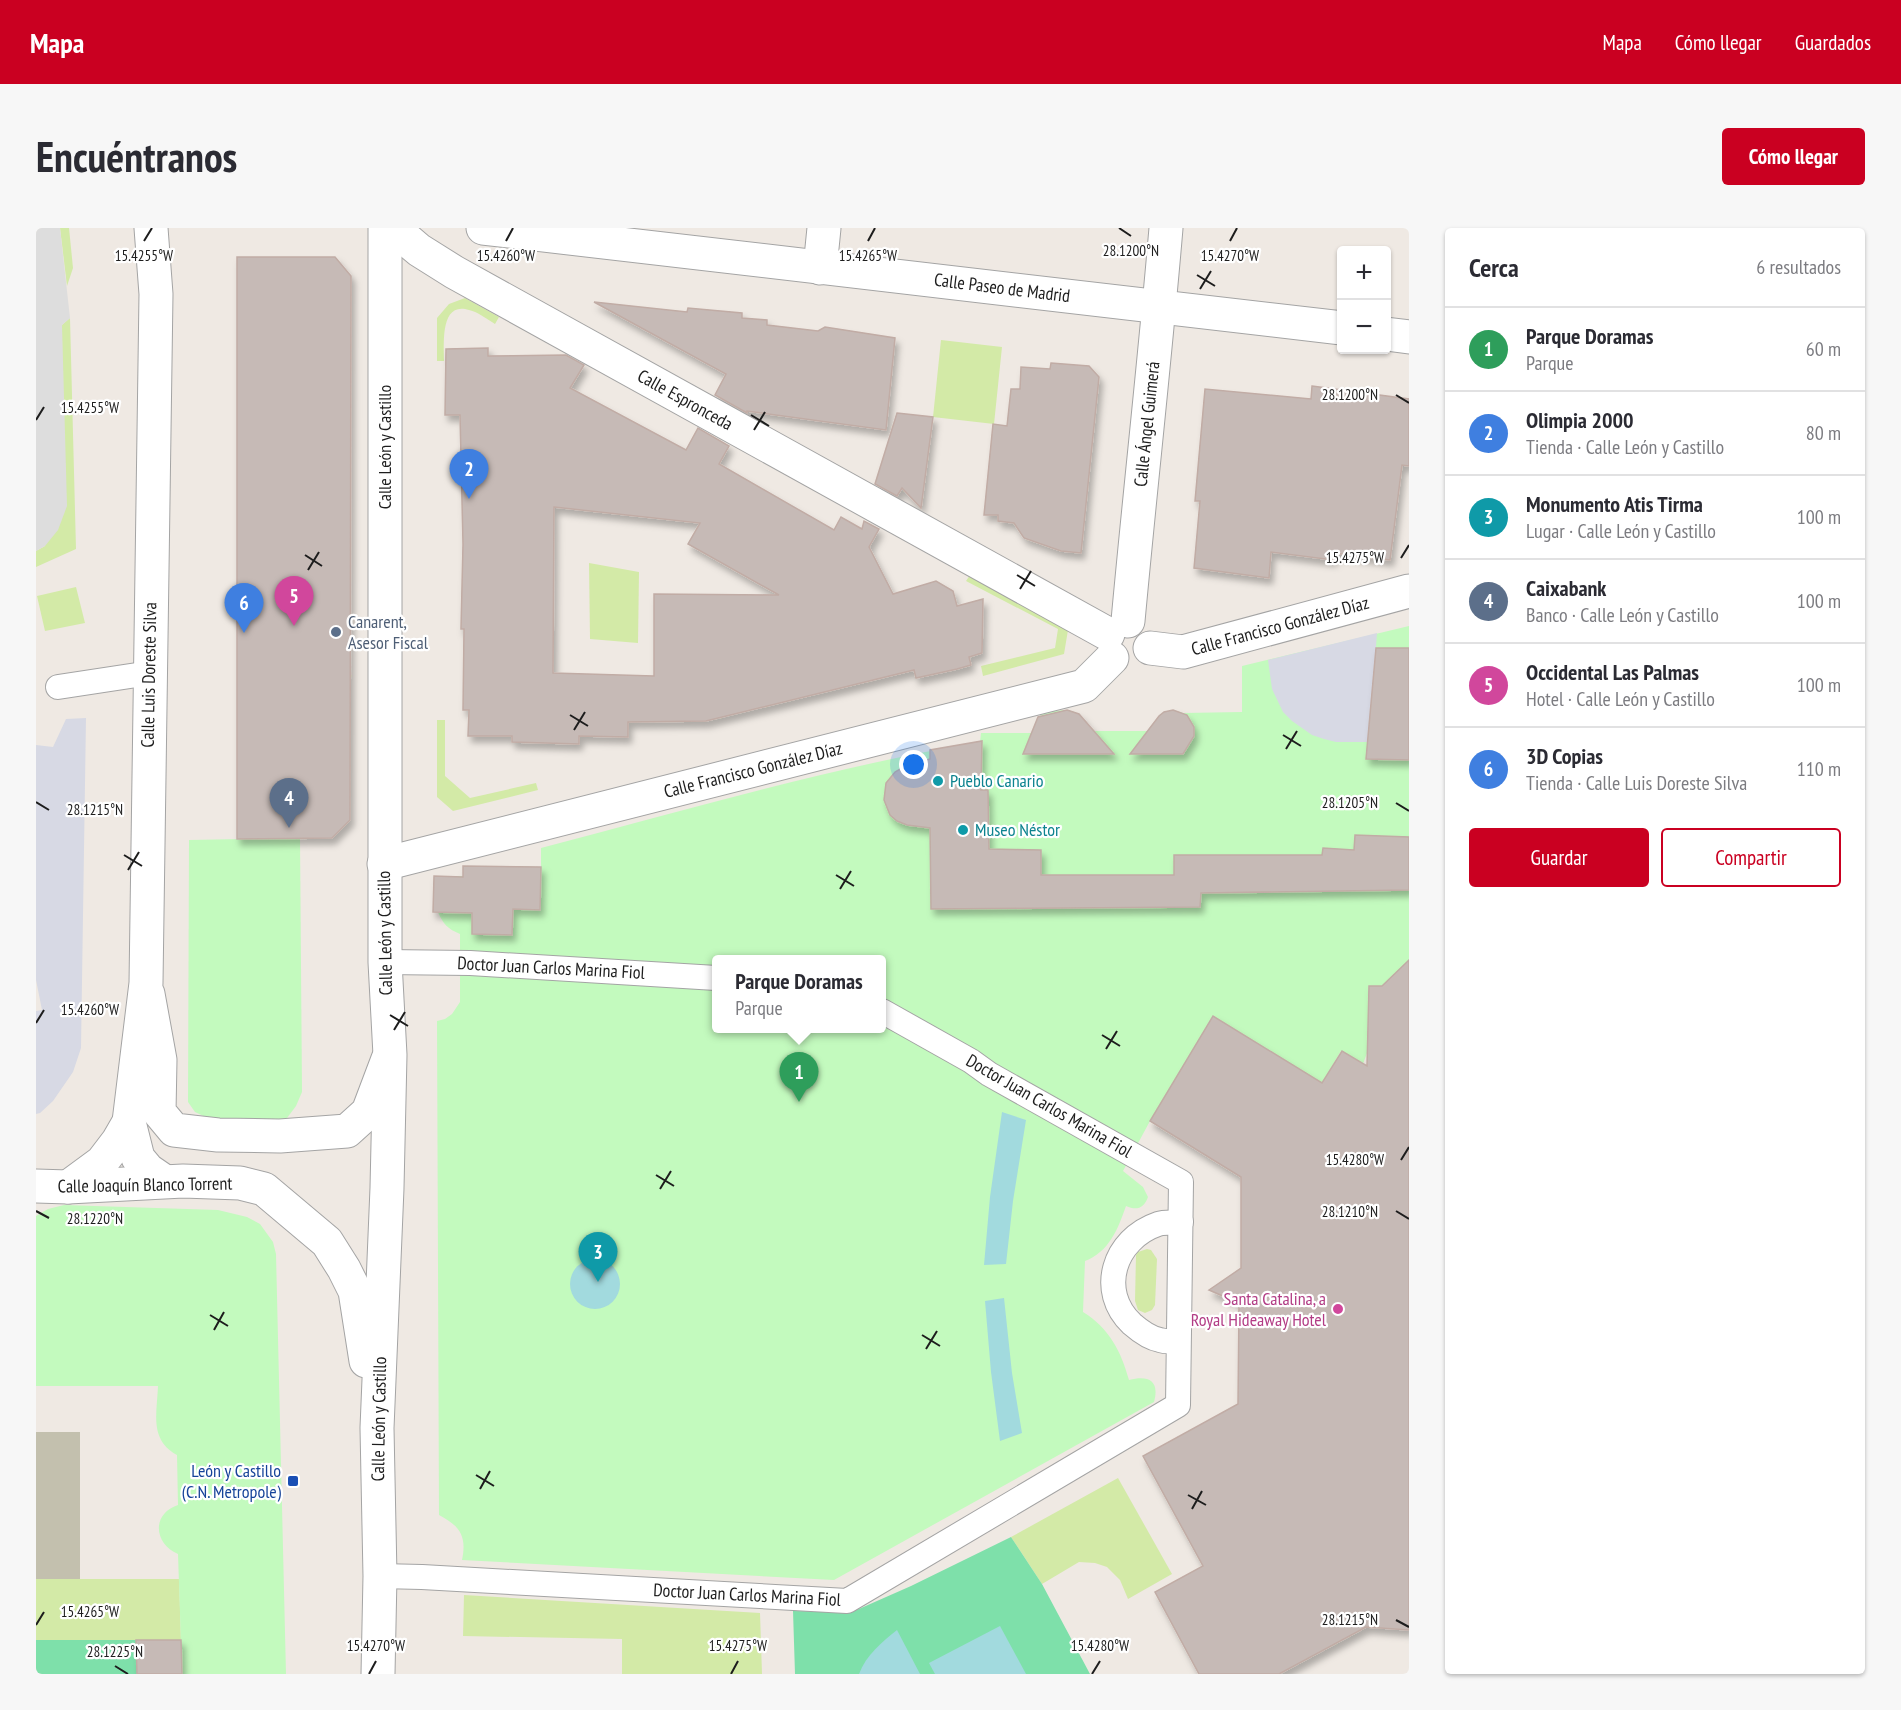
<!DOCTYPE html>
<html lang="es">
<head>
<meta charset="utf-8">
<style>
	:root { --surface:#fff; --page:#f7f7f7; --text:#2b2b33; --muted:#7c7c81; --line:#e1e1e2; --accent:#ca0021 }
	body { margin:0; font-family:"PT Sans Narrow",sans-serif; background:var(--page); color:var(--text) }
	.controls { position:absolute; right:18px; top:18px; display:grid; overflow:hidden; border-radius:6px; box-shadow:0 2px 4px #0004 }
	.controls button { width:54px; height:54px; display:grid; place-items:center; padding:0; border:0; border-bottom:2px solid var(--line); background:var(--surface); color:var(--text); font:30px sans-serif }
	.you { position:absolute; left:878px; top:537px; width:21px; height:21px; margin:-15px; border:4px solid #fff; border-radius:50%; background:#1a73e8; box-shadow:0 0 0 9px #1a73e833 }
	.badge { display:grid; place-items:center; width:39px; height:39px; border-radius:50%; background:var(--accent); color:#fff; font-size:20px; font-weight:700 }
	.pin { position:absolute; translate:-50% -50px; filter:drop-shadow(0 2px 3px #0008) }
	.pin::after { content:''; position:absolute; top:32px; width:21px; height:18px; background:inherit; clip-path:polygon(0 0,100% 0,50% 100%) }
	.popup { position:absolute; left:676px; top:727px; width:174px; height:78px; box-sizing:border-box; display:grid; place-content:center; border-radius:6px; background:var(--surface); filter:drop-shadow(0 2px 4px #0005); font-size:20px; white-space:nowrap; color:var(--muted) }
	.popup b { font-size:22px; color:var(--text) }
	.popup::after { content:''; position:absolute; left:50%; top:100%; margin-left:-12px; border:12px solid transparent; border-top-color:var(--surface) }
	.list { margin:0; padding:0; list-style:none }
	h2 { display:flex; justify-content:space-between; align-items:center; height:78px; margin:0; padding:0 24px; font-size:26px }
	h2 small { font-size:20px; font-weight:400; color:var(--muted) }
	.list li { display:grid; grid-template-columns:39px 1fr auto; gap:18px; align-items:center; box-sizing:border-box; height:84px; padding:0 24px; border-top:2px solid var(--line) }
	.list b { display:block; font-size:22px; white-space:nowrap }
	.list p { margin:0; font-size:20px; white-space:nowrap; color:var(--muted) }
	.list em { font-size:20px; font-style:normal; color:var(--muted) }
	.actions { display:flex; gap:12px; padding:18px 24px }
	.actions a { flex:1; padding:14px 0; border:2px solid var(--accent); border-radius:6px; text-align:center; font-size:21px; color:var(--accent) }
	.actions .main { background:var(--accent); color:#fff }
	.map { position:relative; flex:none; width:1373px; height:1446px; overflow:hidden; border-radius:6px }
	header { display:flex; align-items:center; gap:36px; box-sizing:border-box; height:84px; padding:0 30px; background:var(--accent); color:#fff }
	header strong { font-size:28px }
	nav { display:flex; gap:33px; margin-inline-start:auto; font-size:21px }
	.intro { display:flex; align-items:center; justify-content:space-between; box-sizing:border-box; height:144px; padding:0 36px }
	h1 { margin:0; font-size:42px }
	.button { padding:15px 27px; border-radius:6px; background:var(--accent); color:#fff; font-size:21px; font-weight:700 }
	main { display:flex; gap:36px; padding:0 36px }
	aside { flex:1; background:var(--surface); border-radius:6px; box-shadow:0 2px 4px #0004 }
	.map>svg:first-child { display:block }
	.construction { fill:#c3c0ae }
	.grass { fill:#d3eaa7 }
	.park { fill:#c3fabe; fill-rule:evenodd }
	.pitch { fill:#7ee0aa }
	.parking { fill:#ddd }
	.plaza { fill:#d7d9e4 }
	.water { fill:#a2dade }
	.building { fill:#c6bab6; stroke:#c1aca5; stroke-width:1.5; fill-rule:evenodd; filter:url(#shadow) }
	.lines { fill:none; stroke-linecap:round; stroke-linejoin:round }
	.service-casing { stroke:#a4a4a4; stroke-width:26 }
	.minor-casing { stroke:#a4a4a4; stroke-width:35 }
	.tertiary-casing { stroke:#a4a4a4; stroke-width:35 }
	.service { stroke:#fff; stroke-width:24 }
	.minor { stroke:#fff; stroke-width:33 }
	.tertiary { stroke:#fff; stroke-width:33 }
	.ticks { fill:none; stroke:#1d1d1d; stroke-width:2 }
	.service-dot { fill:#5c6f8a; stroke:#fff; stroke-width:2 }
	.culture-dot { fill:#0f9aa8; stroke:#fff; stroke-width:2 }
	.hotel-dot { fill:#d1479c; stroke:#fff; stroke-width:2 }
	.transit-dot { fill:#1a4fb4; stroke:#fff; stroke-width:2 }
	.labels { text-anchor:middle; stroke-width:4.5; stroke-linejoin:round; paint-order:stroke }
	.street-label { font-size:18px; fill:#1d1d1d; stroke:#fff }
	.service-label { font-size:18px; fill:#4e5e75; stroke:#fff; text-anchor:start }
	.culture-label { font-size:18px; fill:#0d838f; stroke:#fff; text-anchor:start }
	.hotel-label { font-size:18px; fill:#b23c85; stroke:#fff; text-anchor:end }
	.transit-label { font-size:18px; fill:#164399; stroke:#fff; text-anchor:end }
	.ticks-label { font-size:15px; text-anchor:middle; fill:#1d1d1d; stroke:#fff; stroke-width:4.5; stroke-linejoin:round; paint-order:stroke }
</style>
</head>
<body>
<header>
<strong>Mapa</strong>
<nav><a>Mapa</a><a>Cómo llegar</a><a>Guardados</a></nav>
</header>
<div class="intro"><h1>Encuéntranos</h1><a class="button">Cómo llegar</a></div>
<main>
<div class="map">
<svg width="1373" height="1446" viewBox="0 0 1373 1446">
	<defs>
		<filter id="shadow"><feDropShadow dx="3.5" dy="6" stdDeviation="3" flood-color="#0004"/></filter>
	</defs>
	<rect width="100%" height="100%" fill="#efe9e3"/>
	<rect class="construction" x="0" y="1204" width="44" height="147"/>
	<g class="grass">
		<polygon points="24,0 33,0 37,40 31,58"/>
		<path d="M429,70L463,89L459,96C451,91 442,84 433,82C404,73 408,115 408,133H401V90L413,76Z"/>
		<polygon points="34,90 40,321 0,339 0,323 9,318 26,97"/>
		<polygon points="905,112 966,119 958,196 897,189"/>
		<polygon points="553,335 603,344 602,415 554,411"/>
		<polygon points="936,344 1033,396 1028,426 947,448 945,438 1019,420 1022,401 930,353"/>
		<polygon points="40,359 49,395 9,403 1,368"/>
		<polygon points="401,492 409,492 409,548 434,570 500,555 502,562 417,583 401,569"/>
		<polygon points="1111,1021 1115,1022 1121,1031 1119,1077 1116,1082 1109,1085 1102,1082 1099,1073 1100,1027 1102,1024"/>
		<polygon points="1082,1250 1136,1346 1092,1371 1084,1352 1071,1339 1059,1335 1043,1334 1006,1356 975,1309"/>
		<polygon points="0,1351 143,1351 145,1412 0,1412"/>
		<polygon points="428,1367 724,1385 726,1446 586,1446 586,1411 427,1408"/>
	</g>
	<g class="park">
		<path d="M1373,398V732L1356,759L1333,758L1331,825L1327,836L1305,823L1286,855L1177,788L1114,893L1087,943L1107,959L1112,969C1108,980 1101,983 1090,978C1082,1001 1073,1024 1049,1033L1047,1084C1073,1100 1085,1123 1093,1152C1112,1147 1124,1152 1118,1174L798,1352L426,1332C431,1308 424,1298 403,1287L401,793L409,791L416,786L424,774V706C412,701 407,696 402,684H397L398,648H427V638L505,639V620C651,582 796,539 944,514L945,505H1007L1004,485L1019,480L1021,483C1038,479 1048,488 1052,503H1117L1123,488L1128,484L1137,482L1147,485L1206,484V438ZM680,732H846V800H680Z"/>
		<polygon points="264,610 266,864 260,878 251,890 237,896 178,893 159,884 152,874 153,612"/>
		<path d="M28,977L182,982L211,989L224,996L237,1014L240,1026L250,1446H146L142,1326C118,1316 115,1286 142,1277L141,1227C113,1212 121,1185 122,1158H0V988L12,981Z"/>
	</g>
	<g class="pitch">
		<polygon points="975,1309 1006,1356 1054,1446 759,1446 757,1383 816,1384 875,1358"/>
		<polygon points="0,1412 145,1412 146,1446 0,1446"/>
	</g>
	<polygon class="parking" points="0,0 24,0 34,90 26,97 31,278 22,302 9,318 0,323"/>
	<g class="plaza">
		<polygon points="1341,405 1333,514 1300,514 1288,511 1276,507 1256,493 1247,484 1236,461 1232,432"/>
		<polygon points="50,490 45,820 37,844 17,873 4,885 0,886 0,783 6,782 0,752 0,517 17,519 30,491"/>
	</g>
	<g class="water">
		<polygon points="966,884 990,892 977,973 970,1036 948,1037 954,969"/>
		<circle cx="559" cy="1056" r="25"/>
		<polygon points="968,1070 976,1145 986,1205 964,1213 955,1144 949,1073"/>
		<polygon points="964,1398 990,1446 899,1446 893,1435"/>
		<path d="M861,1402L884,1446H823C830,1427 846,1414 861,1402Z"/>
	</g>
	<g class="building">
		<polygon points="201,29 299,29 315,48 314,592 296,610 201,611"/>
		<polygon points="558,74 651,84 652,80 706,85 706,90 731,92 731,97 782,103 789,99 859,110 850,202 711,183 711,185 679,167 690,146"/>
		<path d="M452,120V128L530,127L548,137L534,160L650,222L662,200L693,218L683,236L798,302L805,289L826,301L828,293L843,301L833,319L857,366L900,353L917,363L921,378L947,371L946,425L933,429L935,437L921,441L880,450L878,442L670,493L592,494V509L543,508V516L476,514V508H432L433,482H427L428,401H425L427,316L424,187H409L410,121ZM518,279L664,295L652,316L743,367L618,366V448L517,445Z"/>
		<polygon points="1015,135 1053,138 1063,149 1045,325 1025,323 988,310 978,295 962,293 962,287 948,287 957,196 971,198 975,161 984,161 985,139 1014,141"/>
		<polygon points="1276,158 1373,171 1373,238 1366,237 1354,332 1298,325 1297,332 1235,324 1233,350 1158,340 1164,273 1159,273 1169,161 1275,171"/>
		<polygon points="861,185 897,189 885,280 866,260 861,268 839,256"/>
		<polygon points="1340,420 1373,420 1373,532 1330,531"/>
		<polygon points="1031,482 1043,486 1078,526 987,526 1002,489"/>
		<polygon points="1137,482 1151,487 1158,499 1158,508 1147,526 1094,526 1123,488 1128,484"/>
		<polygon points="946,513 945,562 952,562 953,621 1005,622 1005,647 1138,647 1138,627 1286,627 1287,620 1318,622 1319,607 1373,609 1373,662 1165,665 1164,679 895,681 894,600 871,597 861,593 854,587 848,572 850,555 859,544 866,540 894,531 894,522"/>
		<polygon points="427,638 505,639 504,682 477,681 476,707 436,706 436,685 397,684 398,648 427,649"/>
		<polygon points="1373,732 1373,1402 1330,1399 1243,1446 1163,1446 1119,1364 1167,1338 1107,1228 1202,1176 1203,1075 1173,1062 1205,1040 1205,949 1114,893 1177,788 1286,855 1306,823 1331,838 1333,758 1346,758"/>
		<polygon points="100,1412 145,1412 146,1446 101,1446"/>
	</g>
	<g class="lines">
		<defs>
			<g id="service">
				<polyline points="22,459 114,445"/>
				<polyline points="349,734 434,735 680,750"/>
				<path d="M1142,1114C1136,1113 1130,1114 1124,1112C1113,1110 1104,1103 1096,1096C1061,1063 1078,1011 1122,996C1129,994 1137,995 1145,994"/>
				<polyline points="344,1348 386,1349 811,1373 1142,1177 1145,954 953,846 935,833 846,783"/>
			</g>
			<g id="minor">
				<polyline points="357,0 383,22 418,44 1072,406"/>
				<polyline points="447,0 1306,100"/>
				<polyline points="784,40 788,0"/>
				<polyline points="1350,106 1373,109"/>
				<path d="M1092,393C1104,262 1119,131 1130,0"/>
				<polyline points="1114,420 1147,424 1373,363"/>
				<polyline points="348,636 1048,458 1076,430"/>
				<polyline points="112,766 124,832 123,884 138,902 182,907 244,908 311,903 332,884 352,831"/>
			</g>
			<g id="tertiary">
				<polyline points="115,0 120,66 110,755 93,894 102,930 112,942 128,953"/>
				<polyline points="0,958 32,959 147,953 204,955 228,961 291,1014 308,1041 319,1063 330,1133"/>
				<polyline points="32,959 66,934 82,913 93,894"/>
				<polyline points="342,1446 344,1348 341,1200 351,960 354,827 349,734 349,0"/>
			</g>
		</defs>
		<use href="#service" class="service-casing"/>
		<use href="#minor" class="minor-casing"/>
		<use href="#tertiary" class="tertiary-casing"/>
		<use href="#service" class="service"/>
		<use href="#minor" class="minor"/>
		<use href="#tertiary" class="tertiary"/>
	</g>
	<path class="ticks" d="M1083,0L1095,8M108,13L116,0M470,13L477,0M832,13L839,0M1194,13L1201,0M1161,47L1179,58M1164,61L1175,43M1360,167L1373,175M715,187L733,198M0,192L8,179M718,202L729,184M269,327L286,338M1365,330L1373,317M272,342L283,324M981,347L999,358M984,361L995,343M534,487L552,498M538,502L549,484M1247,507L1265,518M1250,521L1261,503M0,574L13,582M1360,575L1373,583M88,627L106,638M92,642L103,624M800,647L818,658M804,661L815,643M354,787L372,798M0,795L8,782M358,802L369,784M1066,807L1084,818M1070,821L1081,803M1365,932L1373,919M620,947L638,958M624,961L635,943M0,983L13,990M1360,983L1373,991M174,1087L192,1098M178,1102L188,1084M886,1107L904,1118M890,1121L901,1103M440,1247L458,1258M444,1261L454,1243M1152,1267L1170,1277M1156,1281L1166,1263M1360,1392L1373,1399M0,1397L8,1384M79,1438L92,1446M333,1446L340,1433M695,1446L702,1433M1056,1446L1064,1433"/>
	<circle class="service-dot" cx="300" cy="404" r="6"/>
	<g class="culture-dot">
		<circle cx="902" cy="553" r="6"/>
		<circle cx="927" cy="602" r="6"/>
	</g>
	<circle class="hotel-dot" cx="1302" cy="1081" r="6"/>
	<rect class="transit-dot" x="251" y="1247" width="12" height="12" rx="3"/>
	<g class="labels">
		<g class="street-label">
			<text transform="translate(966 60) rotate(7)" y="6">Calle Paseo de Madrid</text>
			<text transform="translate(649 172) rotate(29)" y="6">Calle Espronceda</text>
			<text transform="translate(1111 196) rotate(-84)" y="6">Calle Ángel Guimerá</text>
			<text transform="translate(349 219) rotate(-90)" y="6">Calle León y Castillo</text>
			<text transform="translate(1244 398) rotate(-15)" y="6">Calle Francisco González Díaz</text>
			<text transform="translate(113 447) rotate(-89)" y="6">Calle Luis Doreste Silva</text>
			<text transform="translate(717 542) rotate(-14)" y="6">Calle Francisco González Díaz</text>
			<text transform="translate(349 705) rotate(-91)" y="6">Calle León y Castillo</text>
			<text transform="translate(515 740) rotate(3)" y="6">Doctor Juan Carlos Marina Fiol</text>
			<text transform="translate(1013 878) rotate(30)" y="6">Doctor Juan Carlos Marina Fiol</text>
			<text transform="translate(109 957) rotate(-1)" y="6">Calle Joaquín Blanco Torrent</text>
			<text transform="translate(343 1191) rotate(-89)" y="6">Calle León y Castillo</text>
			<text transform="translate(711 1367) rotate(3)" y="6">Doctor Juan Carlos Marina Fiol</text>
		</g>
		<g class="service-label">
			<text x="312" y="400">Canarent,<tspan x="312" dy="21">Asesor Fiscal</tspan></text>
		</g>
		<g class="culture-label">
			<text x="914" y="559">Pueblo Canario</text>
			<text x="939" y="608">Museo Néstor</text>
		</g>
		<g class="hotel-label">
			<text x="1290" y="1077">Santa Catalina, a<tspan x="1290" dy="21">Royal Hideaway Hotel</tspan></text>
		</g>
		<g class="transit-label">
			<text x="245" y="1249">León y Castillo<tspan x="245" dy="21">(C.N. Metropole)</tspan></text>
		</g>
	</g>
	<g class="ticks-label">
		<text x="1095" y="28">28.1200°N</text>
		<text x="832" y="33">15.4265°W</text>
		<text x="108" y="33">15.4255°W</text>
		<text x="470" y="33">15.4260°W</text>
		<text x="1194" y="33">15.4270°W</text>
		<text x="1314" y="172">28.1200°N</text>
		<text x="54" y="185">15.4255°W</text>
		<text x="1319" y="335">15.4275°W</text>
		<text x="1314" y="580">28.1205°N</text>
		<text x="59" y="587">28.1215°N</text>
		<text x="54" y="787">15.4260°W</text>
		<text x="1319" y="937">15.4280°W</text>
		<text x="1314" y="989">28.1210°N</text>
		<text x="59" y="996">28.1220°N</text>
		<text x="54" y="1389">15.4265°W</text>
		<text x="1314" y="1397">28.1215°N</text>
		<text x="340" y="1423">15.4270°W</text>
		<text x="702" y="1423">15.4275°W</text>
		<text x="1064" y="1423">15.4280°W</text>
		<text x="79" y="1429">28.1225°N</text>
	</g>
</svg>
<div class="controls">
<button>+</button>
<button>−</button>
</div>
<div class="you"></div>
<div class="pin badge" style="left:763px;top:874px;background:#2e9e5b">1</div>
<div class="popup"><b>Parque Doramas</b>Parque</div>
<div class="pin badge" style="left:433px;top:271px;background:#3f7fe0">2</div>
<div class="pin badge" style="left:562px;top:1054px;background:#0f9aa8">3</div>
<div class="pin badge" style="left:253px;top:600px;background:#5c6f8a">4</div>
<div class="pin badge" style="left:258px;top:398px;background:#d1479c">5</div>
<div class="pin badge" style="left:208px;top:405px;background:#3f7fe0">6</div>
</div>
<aside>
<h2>Cerca<small>6 resultados</small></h2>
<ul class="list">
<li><span class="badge" style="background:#2e9e5b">1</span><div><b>Parque Doramas</b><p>Parque</p></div><em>60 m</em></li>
<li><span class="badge" style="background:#3f7fe0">2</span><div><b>Olimpia 2000</b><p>Tienda · Calle León y Castillo</p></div><em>80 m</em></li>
<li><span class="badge" style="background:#0f9aa8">3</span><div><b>Monumento Atis Tirma</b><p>Lugar · Calle León y Castillo</p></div><em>100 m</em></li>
<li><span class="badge" style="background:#5c6f8a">4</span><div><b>Caixabank</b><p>Banco · Calle León y Castillo</p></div><em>100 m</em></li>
<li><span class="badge" style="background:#d1479c">5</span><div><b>Occidental Las Palmas</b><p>Hotel · Calle León y Castillo</p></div><em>100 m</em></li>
<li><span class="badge" style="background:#3f7fe0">6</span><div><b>3D Copias</b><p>Tienda · Calle Luis Doreste Silva</p></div><em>110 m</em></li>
</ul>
<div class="actions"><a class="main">Guardar</a><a>Compartir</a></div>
</aside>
</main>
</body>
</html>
